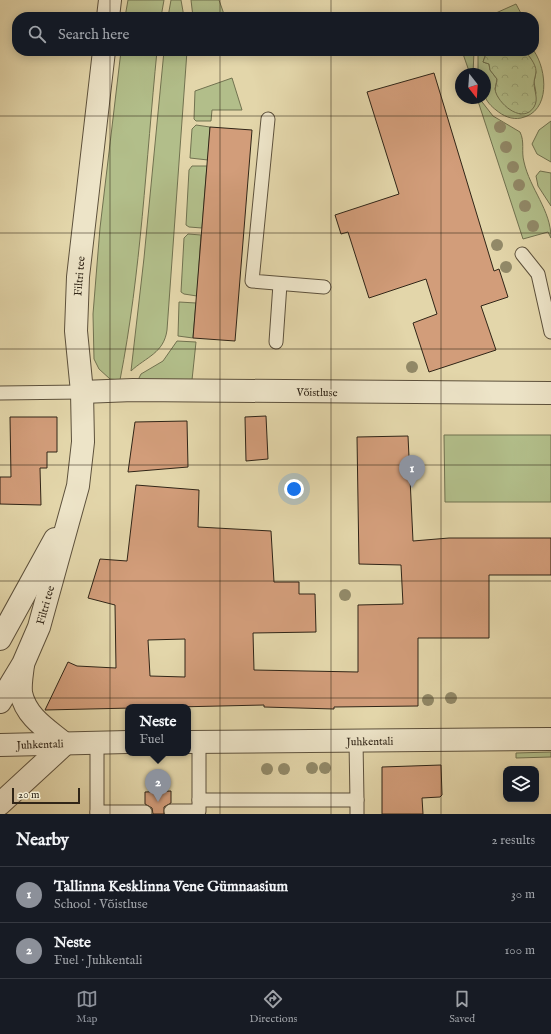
<!DOCTYPE html>
<html lang="en">
<head>
<meta charset="utf-8">
<style>
	:root { --surface:#171b24; --page:#242831; --text:#f1f3f6; --muted:#9ea1a6; --line:#363941; --accent:#8c9099 }
	body { margin:0; font-family:"IM FELL English",serif; background:var(--page); color:var(--text) }
	.controls { position:absolute; right:12px; bottom:12px; display:grid; overflow:hidden; border-radius:8px; box-shadow:0 2px 10px #0003 }
	.controls button { width:36px; height:36px; display:grid; place-items:center; padding:0; border:0; border-bottom:1px solid var(--line); background:var(--surface); color:var(--text); font:20px sans-serif }
	.compass { position:absolute; left:455px; top:68px; width:36px; height:36px; border-radius:50%; background:var(--surface); box-shadow:0 2px 10px #0003; rotate:163deg }
	.scale { position:absolute; left:12px; bottom:10px; width:68px; box-sizing:border-box; padding-left:4px; border:2px solid #302517; border-top:0; font-size:11px; line-height:14px; white-space:nowrap; color:#302517; -webkit-text-stroke:3px #ede4c8; paint-order:stroke }
	.you { position:absolute; left:294px; top:489px; width:14px; height:14px; margin:-10px; border:3px solid #fff; border-radius:50%; background:#1a73e8; box-shadow:0 0 0 6px #1a73e833 }
	.badge { display:grid; place-items:center; width:26px; height:26px; border-radius:50%; background:var(--accent); color:#fff; font-size:13px; font-weight:700 }
	.pin { position:absolute; translate:-50% -33px; filter:drop-shadow(0 1px 2px #0008) }
	.pin::after { content:''; position:absolute; top:21px; width:14px; height:12px; background:inherit; clip-path:polygon(0 0,100% 0,50% 100%) }
	.popup { position:absolute; left:125px; top:704px; width:66px; height:52px; box-sizing:border-box; display:grid; place-content:center; border-radius:8px; background:var(--surface); filter:drop-shadow(0 1px 3px #0005); font-size:13px; white-space:nowrap; color:var(--muted) }
	.popup b { font-size:15px; color:var(--text) }
	.popup::after { content:''; position:absolute; left:50%; top:100%; margin-left:-8px; border:8px solid transparent; border-top-color:var(--surface) }
	.list { margin:0; padding:0; list-style:none }
	h2 { display:flex; justify-content:space-between; align-items:center; height:52px; margin:0; padding:0 16px; font-size:17px }
	h2 small { font-size:13px; font-weight:400; color:var(--muted) }
	.list li { display:grid; grid-template-columns:26px 1fr auto; gap:12px; align-items:center; box-sizing:border-box; height:56px; padding:0 16px; border-top:1px solid var(--line) }
	.list b { display:block; font-size:15px; white-space:nowrap }
	.list p { margin:0; font-size:13px; white-space:nowrap; color:var(--muted) }
	.list em { font-size:13px; font-style:normal; color:var(--muted) }
	.icon { flex:none; width:22px; height:22px; fill:none; stroke:currentColor; stroke-width:2; stroke-linecap:round; stroke-linejoin:round }
	.map { position:relative; flex:none; width:551px; height:814px; overflow:hidden }
	.search { position:absolute; background:var(--surface); box-shadow:0 2px 10px #0003; left:12px; right:12px; top:12px; height:44px; display:flex; align-items:center; gap:10px; box-sizing:border-box; padding:0 14px; border-radius:16px; color:var(--muted); font-size:15px }
	.sheet { height:164px; background:var(--surface) }
	nav { display:flex; justify-content:space-around; align-items:center; box-sizing:border-box; height:56px; border-top:1px solid var(--line); background:var(--surface); font-size:11px; color:var(--muted) }
	nav a { display:grid; justify-items:center; gap:2px }
	nav .on { color:var(--accent) }
	.map>svg:first-child { display:block }
	.green { fill:#b2be8a; stroke:#717250 }
	.park { fill:url(#park-crowns); stroke:#717250 }
	.building { fill:#d29d7a; stroke:#302517; fill-rule:evenodd }
	.lines { fill:none; stroke-linecap:round; stroke-linejoin:round }
	.service-casing { stroke:#5d513c; stroke-width:15 }
	.minor-casing { stroke:#5d513c; stroke-width:24 }
	.tertiary-casing { stroke:#5d513c; stroke-width:24 }
	.service { stroke:#ede4c8; stroke-width:13 }
	.minor { stroke:#ede4c8; stroke-width:22 }
	.tertiary { stroke:#ede4c8; stroke-width:22 }
	.tree { fill:#928a69 }
	.grid { fill:none; stroke:#302517; stroke-width:1; stroke-opacity:0.55 }
	.labels { text-anchor:middle; stroke-width:3.5; stroke-linejoin:round; paint-order:stroke }
	.street-label { font-size:11px; fill:#302517; stroke:#ede4c8 }
</style>
</head>
<body>
<div class="map">
<svg width="551" height="814" viewBox="0 0 551 814">
	<defs>
		<pattern id="park-crowns" width="20" height="18" patternUnits="userSpaceOnUse"><rect width="20" height="18" fill="#b2be8a"/><path d="M2 6a3 3 0 1 1 6 0M12 15a3 3 0 1 1 6 0" fill="none" stroke="#99a376"/></pattern>
	</defs>
	<rect width="100%" height="100%" fill="#e3d6aa"/>
	<filter id="stains"><feTurbulence type="fractalNoise" baseFrequency=".005" numOctaves="4"/><feColorMatrix values="0 0 0 0 .2 0 0 0 0 .09 0 0 0 0 .02 0 0 0 .5 -.17"/></filter>
	<radialGradient id="worn" r=".72"><stop offset=".6" stop-color="#630" stop-opacity="0"/><stop offset="1" stop-color="#630" stop-opacity=".3"/></radialGradient>
	<g class="green">
		<polygon points="128,0 164,0 161,17 125,17"/>
		<polygon points="171,0 181,0 184,17 168,17"/>
		<polygon points="191,0 219,0 225,17 193,17"/>
		<polygon points="516,4 523,17 487,17"/>
		<path d="M121,51H157C146,161 141,272 120,380L110,379L99,369L94,359L93,314L100,228Z"/>
		<path d="M164,51H187L167,330C164,353 146,357 131,371L144,258Z"/>
		<polygon points="462,51 474,51 473,74 470,74"/>
		<path d="M478,51H487L483,62L489,64L490,70L497,79L495,89L498,97L520,114L529,112L536,93L534,82L536,72L529,56L522,51H534C547,70 551,112 521,118C512,120 503,116 496,110C492,107 486,101 485,96C484,89 485,81 485,74H478Z"/>
		<polygon points="232,78 242,110 212,110 211,121 196,121 194,119 195,91"/>
		<path d="M477,98H479L493,116L520,132C525,142 521,151 524,162C530,189 551,210 551,238L548,232L523,239Z"/>
		<polygon points="551,121 551,162 537,154 532,144 539,130"/>
		<polygon points="196,125 210,127 208,160 190,158 192,129"/>
		<polygon points="192,166 207,166 202,228 189,227 186,225 189,170"/>
		<polygon points="540,171 551,173 551,206 538,186 536,176"/>
		<polygon points="188,234 201,235 197,296 184,294 181,292 184,238"/>
		<polygon points="179,302 196,303 193,338 178,336"/>
		<polygon points="177,341 196,342 192,380 138,380 141,374 163,361"/>
		<polygon points="444,435 551,435 551,502 445,502"/>
		<polygon points="551,752 551,757 516,758 516,753"/>
	</g>
	<path class="park" d="M487,51C494,51 516,48 523,51C529,54 536,65 536,71C536,75 534,79 534,83C534,91 539,99 534,107C523,124 501,106 496,93C494,89 497,84 497,79L490,70L489,64L483,62Z"/>
	<g class="building">
		<polygon points="434,73 494,271 499,269 508,297 481,306 496,350 429,372 413,323 437,314 426,279 369,298 348,232 341,234 335,215 399,194 367,92"/>
		<polygon points="210,127 252,130 235,341 193,338"/>
		<polygon points="266,416 268,459 246,461 245,417"/>
		<polygon points="10,417 57,417 57,452 47,452 47,468 40,468 41,505 0,504 0,477 11,477"/>
		<polygon points="187,421 188,467 128,472 135,422"/>
		<path d="M408,436L413,541L449,538H551V575H489V638H418V706L334,707V709L264,707V705L45,710L68,662L77,666L116,668L115,605L88,598L100,559L127,561L136,485L199,490L198,527L271,531L274,582H299V594H315L316,632L253,633L254,670L358,672V605L403,604L401,565L359,564L357,437ZM185,639V677L150,676L148,640Z"/>
		<polygon points="441,765 442,795 440,797 422,798 423,814 382,814 382,767"/>
		<polygon points="171,791 171,803 164,807 164,814 153,814 152,808 145,804 145,792"/>
	</g>
	<g class="lines">
		<defs>
			<g id="service">
				<polyline points="268,119 252,281 324,287"/>
				<polyline points="522,254 538,274 551,332"/>
				<polyline points="276,342 280,284"/>
				<polyline points="0,393 82,392"/>
				<polyline points="199,800 357,800 356,741"/>
				<polyline points="357,800 357,814"/>
				<polyline points="171,811 199,811 199,742"/>
				<polyline points="97,812 145,812"/>
				<polyline points="97,814 97,743"/>
			</g>
			<g id="minor">
				<polyline points="82,392 133,390 551,393"/>
				<polyline points="0,804 65,744"/>
			</g>
			<g id="tertiary">
				<polyline points="108,17 110,0"/>
				<polyline points="0,639 55,539"/>
				<path d="M23,665C22,674 20,684 21,693C26,717 47,729 65,744"/>
				<polyline points="0,702 23,664 39,627 78,486 83,442 82,392 76,331 78,277 104,51"/>
				<polyline points="188,742 551,739"/>
				<polyline points="0,745 128,742"/>
			</g>
		</defs>
		<use href="#service" class="service-casing"/>
		<use href="#minor" class="minor-casing"/>
		<use href="#tertiary" class="tertiary-casing"/>
		<use href="#service" class="service"/>
		<use href="#minor" class="minor"/>
		<use href="#tertiary" class="tertiary"/>
	</g>
	<g class="tree">
		<circle cx="500" cy="127" r="6"/>
		<circle cx="506" cy="147" r="6"/>
		<circle cx="513" cy="167" r="6"/>
		<circle cx="519" cy="185" r="6"/>
		<circle cx="525" cy="206" r="6"/>
		<circle cx="533" cy="226" r="6"/>
		<circle cx="497" cy="245" r="6"/>
		<circle cx="506" cy="267" r="6"/>
		<circle cx="412" cy="367" r="6"/>
		<circle cx="345" cy="595" r="6"/>
		<circle cx="451" cy="698" r="6"/>
		<circle cx="428" cy="700" r="6"/>
		<circle cx="312" cy="768" r="6"/>
		<circle cx="325" cy="768" r="6"/>
		<circle cx="267" cy="769" r="6"/>
		<circle cx="284" cy="769" r="6"/>
	</g>
	<path class="grid" d="M110,0V17M220,0V17M331,0V17M441,0V17M110,51V814M220,51V814M331,51V814M441,51V814M0,116H551M0,233H551M0,349H551M0,465H551M0,581H551M0,698H551"/>
	<g class="labels">
		<g class="street-label">
			<text transform="translate(79 276) rotate(-85)" y="4">Filtri tee</text>
			<text transform="translate(317 392) rotate(1)" y="4">Võistluse</text>
			<text transform="translate(45 605) rotate(-74)" y="4">Filtri tee</text>
			<text transform="translate(370 741) rotate(-1)" y="4">Juhkentali</text>
			<text transform="translate(40 744) rotate(-2)" y="4">Juhkentali</text>
		</g>
	</g>
	<rect width="100%" height="100%" filter="url(#stains)"/>
	<rect width="100%" height="100%" fill="url(#worn)"/>
</svg>
<div class="controls">
<button><svg class="icon" aria-label="layers" viewBox="0 0 24 24"><path d="M12 4l9 5-9 5-9-5zM3 14l9 5 9-5"/></svg></button>
</div>
<svg class="compass" viewBox="-18 -18 36 36"><path d="M0-13l5 13h-10z" fill="#e53935"/><path d="M0 13l5-13h-10z" fill="#9ea1a6"/></svg>
<div class="scale">20 m</div>
<div class="you"></div>
<div class="pin badge" style="left:412px;top:488px">1</div>
<div class="pin badge" style="left:158px;top:802px">2</div>
<div class="popup"><b>Neste</b>Fuel</div>
<div class="search"><svg class="icon" aria-label="search" viewBox="0 0 24 24"><circle cx="10" cy="10" r="6"/><path d="M15 15l6 6"/></svg>Search here</div>
</div>
<section class="sheet">
<h2>Nearby<small>2 results</small></h2>
<ul class="list">
<li><span class="badge">1</span><div><b>Tallinna Kesklinna Vene Gümnaasium</b><p>School · Võistluse</p></div><em>30 m</em></li>
<li><span class="badge">2</span><div><b>Neste</b><p>Fuel · Juhkentali</p></div><em>100 m</em></li>
</ul>
</section>
<nav>
<a class="on"><svg class="icon" aria-label="map" viewBox="0 0 24 24"><path d="M3 6l6-2 6 2 6-2v14l-6 2-6-2-6 2zM9 4v14M15 6v14"/></svg>Map</a>
<a><svg class="icon" aria-label="directions" viewBox="0 0 24 24"><path d="M12 3l9 9-9 9-9-9zM9 14v-3h6M13 9l2 2-2 2"/></svg>Directions</a>
<a><svg class="icon" aria-label="saved" viewBox="0 0 24 24"><path d="M7 4h10v16l-5-4-5 4z"/></svg>Saved</a>
</nav>
</body>
</html>
